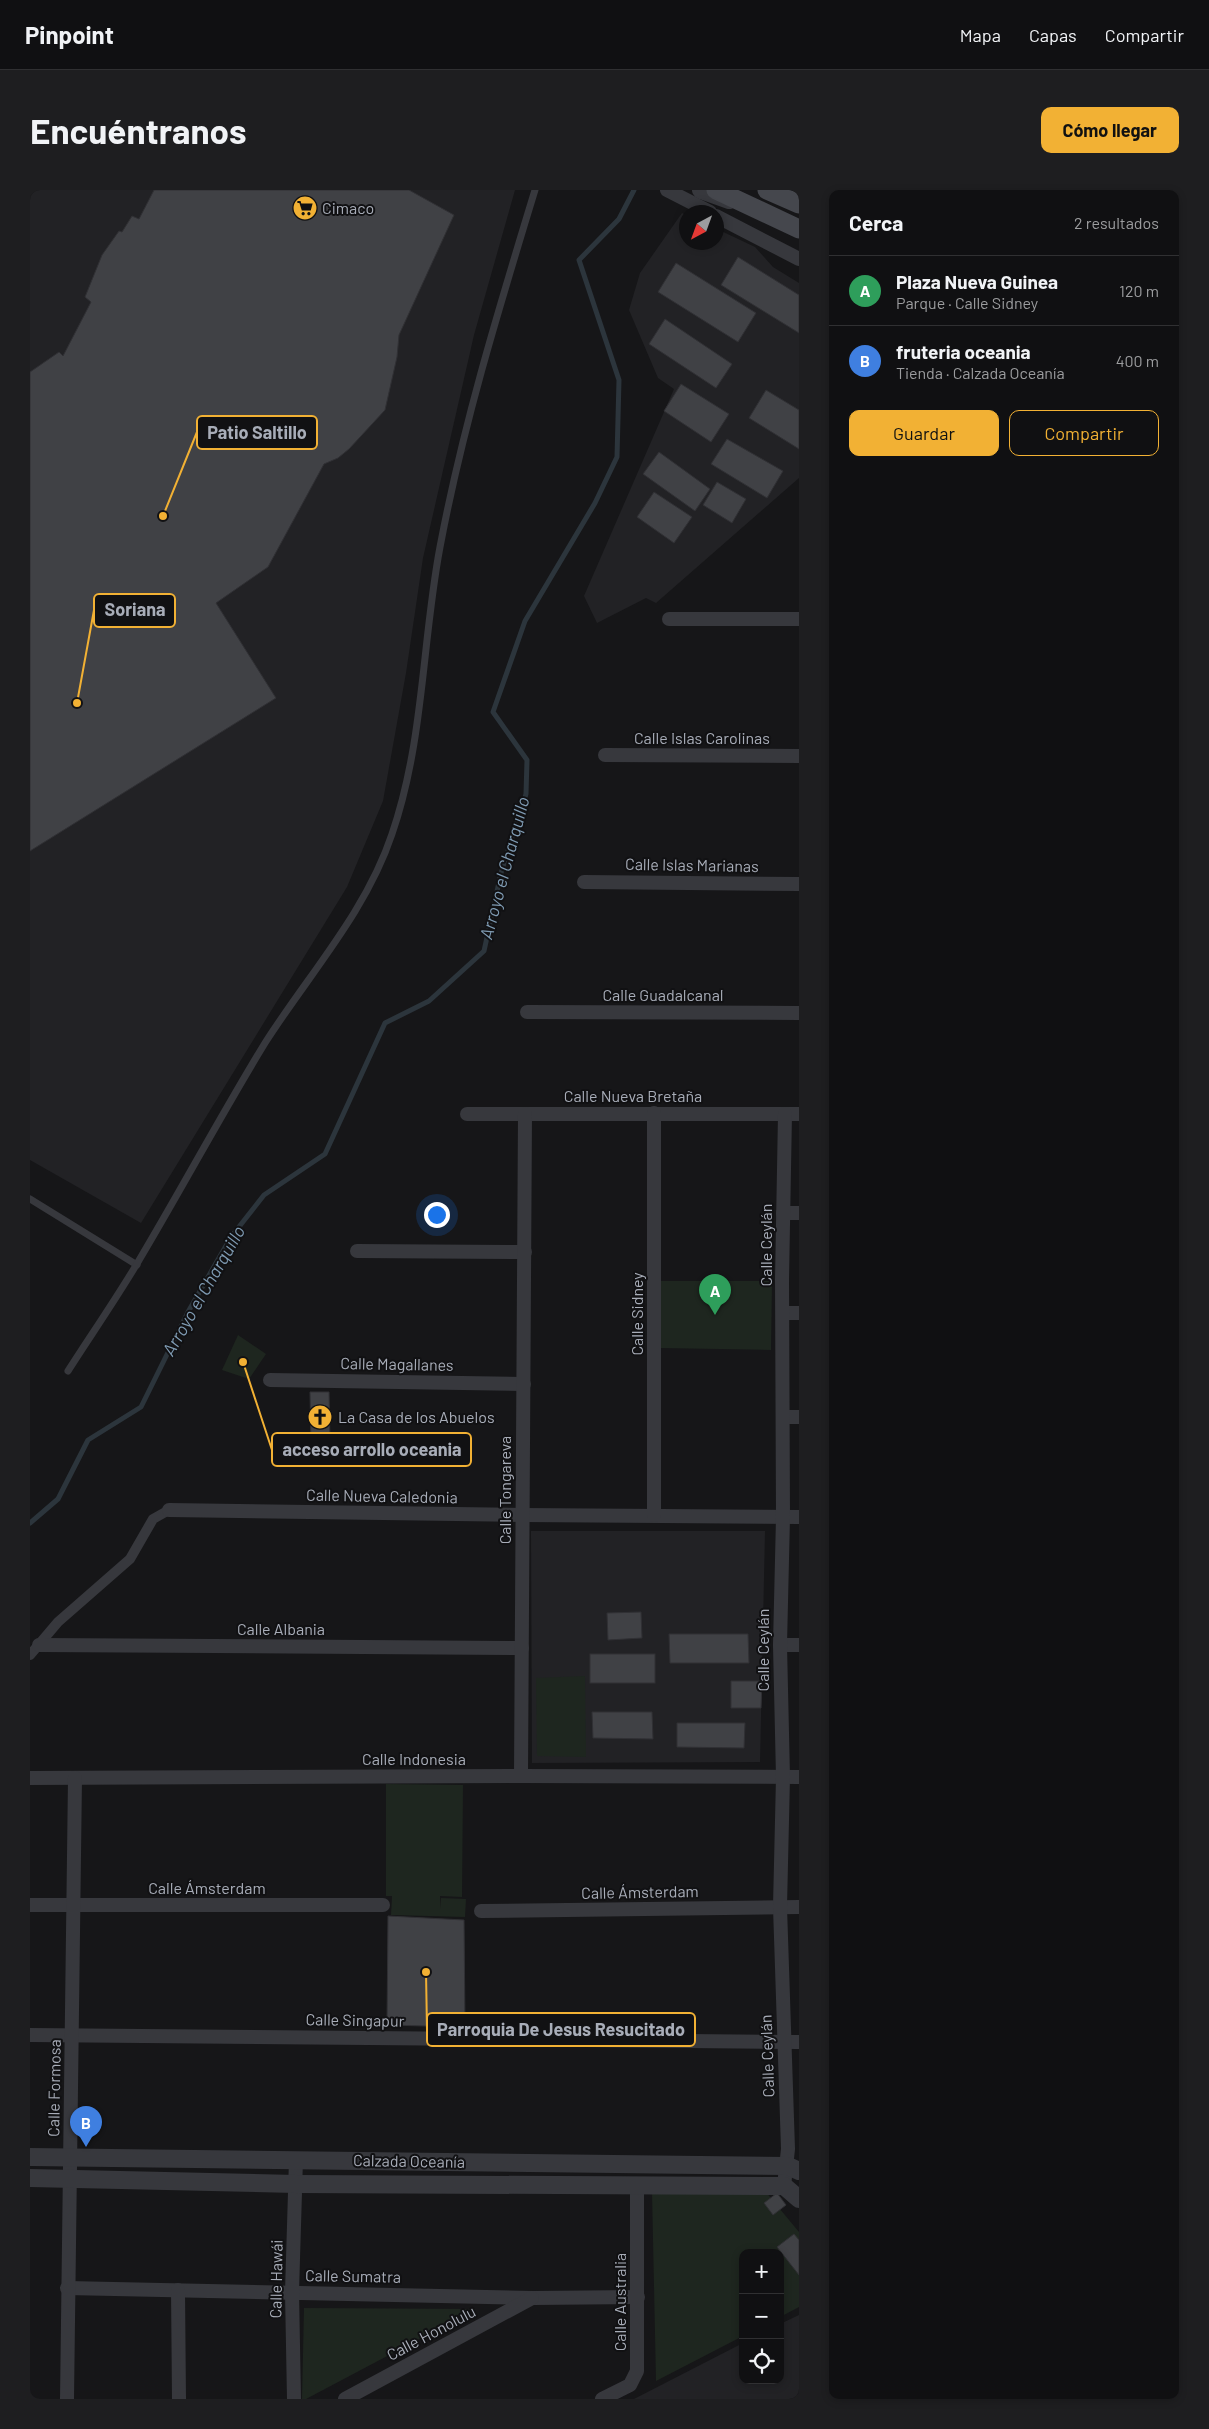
<!DOCTYPE html>
<html lang="es">
<head>
<meta charset="utf-8">
<style>
	:root { --surface:#101012; --page:#1e1e20; --text:#f1f3f6; --muted:#9c9d9f; --line:#303032; --accent:#f2b134 }
	body { margin:0; font-family:Barlow,sans-serif; background:var(--page); color:var(--text) }
	.controls { position:absolute; right:15px; bottom:15px; display:grid; overflow:hidden; border-radius:10px; box-shadow:0 2px 8px #0003 }
	.controls button { width:45px; height:45px; display:grid; place-items:center; padding:0; border:0; border-bottom:1px solid var(--line); background:var(--surface); color:var(--text); font:25px sans-serif }
	.compass { position:absolute; left:649px; top:15px; width:45px; height:45px; border-radius:50%; background:var(--surface); box-shadow:0 2px 8px #0003; rotate:221deg }
	.you { position:absolute; left:406px; top:1024px; width:18px; height:18px; margin:-12px; border:4px solid #fff; border-radius:50%; background:#1a73e8; box-shadow:0 0 0 8px #1a73e833 }
	.badge { display:grid; place-items:center; width:32px; height:32px; border-radius:50%; background:var(--accent); color:#fff; font-size:16px; font-weight:700 }
	.pin { position:absolute; translate:-50% -41px; filter:drop-shadow(0 1px 2px #0008) }
	.pin::after { content:''; position:absolute; top:26px; width:18px; height:15px; background:inherit; clip-path:polygon(0 0,100% 0,50% 100%) }
	.list { margin:0; padding:0; list-style:none }
	h2 { display:flex; justify-content:space-between; align-items:center; height:65px; margin:0; padding:0 20px; font-size:21px }
	h2 small { font-size:16px; font-weight:400; color:var(--muted) }
	.list li { display:grid; grid-template-columns:32px 1fr auto; gap:15px; align-items:center; box-sizing:border-box; height:70px; padding:0 20px; border-top:1px solid var(--line) }
	.list b { display:block; font-size:19px; white-space:nowrap }
	.list p { margin:0; font-size:16px; white-space:nowrap; color:var(--muted) }
	.list em { font-size:16px; font-style:normal; color:var(--muted) }
	.actions { display:flex; gap:10px; padding:15px 20px }
	.actions a { flex:1; padding:11px 0; border:1px solid var(--accent); border-radius:10px; text-align:center; font-size:18px; color:var(--accent) }
	.actions .main { background:var(--accent); color:#111 }
	.icon { flex:none; width:28px; height:28px; fill:none; stroke:currentColor; stroke-width:2; stroke-linecap:round; stroke-linejoin:round }
	.map { position:relative; flex:none; width:769px; height:2209px; overflow:hidden; border-radius:10px }
	header { display:flex; align-items:center; gap:30px; box-sizing:border-box; height:70px; padding:0 25px; background:var(--surface); border-bottom:1px solid var(--line) }
	header strong { font-size:24px }
	nav { display:flex; gap:28px; margin-inline-start:auto; font-size:18px }
	.intro { display:flex; align-items:center; justify-content:space-between; box-sizing:border-box; height:120px; padding:0 30px }
	h1 { margin:0; font-size:35px }
	.button { padding:12px 22px; border-radius:10px; background:var(--accent); color:#111; font-size:18px; font-weight:700 }
	main { display:flex; gap:30px; padding:0 30px }
	aside { flex:1; background:var(--surface); border-radius:10px; box-shadow:0 2px 8px #0003 }
	.map>svg:first-child { display:block }
	.built { fill:#222225 }
	.green { fill:#1e261f }
	.lines { fill:none; stroke-linecap:round; stroke-linejoin:round }
	.stream { stroke:#2c353c; stroke-width:5 }
	.building { fill:#404145; stroke:#303034 }
	.service { stroke:#37383d; stroke-width:7 }
	.pedestrian { stroke:#37383d; stroke-width:10 }
	.minor { stroke:#37383d; stroke-width:14 }
	.tertiary { stroke:#37383d; stroke-width:18 }
	.secondary { stroke:#45474d; stroke-width:19 }
	.labels { text-anchor:middle; stroke-width:4; stroke-linejoin:round; paint-order:stroke }
	.poi-label { font-size:16px; fill:#a8adb8; stroke:#111113; text-anchor:start }
	.street-label { font-size:16px; fill:#a8adb8; stroke:#111113 }
	.water-label { font-size:18px; font-style:italic; fill:#7f9bb3; stroke:#111113 }
	.leader { fill:none; stroke:#f2b134; stroke-width:2 }
	.callout-dot { fill:#f2b134; stroke:#111113; stroke-width:2 }
	.callout { fill:#111113; stroke:#f2b134; stroke-width:2 }
	.callout-label { font-size:18px; text-anchor:middle; font-weight:bold; fill:#a8adb8 }
</style>
</head>
<body>
<header>
<strong>Pinpoint</strong>
<nav><a>Mapa</a><a>Capas</a><a>Compartir</a></nav>
</header>
<div class="intro"><h1>Encuéntranos</h1><a class="button">Cómo llegar</a></div>
<main>
<div class="map">
<svg width="769" height="2209" viewBox="0 0 769 2209">
	<rect width="100%" height="100%" fill="#161618"/>
	<g class="built">
		<polygon points="0,0 485,0 444,145 393,368 376,483 353,611 317,697 111,1033 0,970"/>
		<polygon points="652,23 656,25 656,52 686,52 687,39 725,57 743,77 769,93 769,288 626,413 616,408 567,433 554,406 644,199 628,188 599,120 610,83"/>
		<polygon points="501,1341 735,1341 730,1572 502,1573"/>
		<polygon points="769,2125 769,2209 604,2209 713,2153 713,2190 750,2190 750,2134"/>
	</g>
	<g class="green">
		<polygon points="628,1091 742,1091 741,1160 630,1158"/>
		<polygon points="208,1145 236,1164 219,1189 192,1180"/>
		<polygon points="555,1486 556,1567 507,1566 506,1488"/>
		<polygon points="356,1594 433,1595 432,1707 410,1706 410,1719 411,1708 436,1709 435,1727 361,1725 362,1706 356,1706"/>
		<polygon points="735,2001 769,2042 769,2117 750,2127 750,2063 713,2063 713,2146 626,2191 622,2002"/>
		<polygon points="274,2118 446,2119 276,2209 272,2209"/>
	</g>
	<g class="lines">
		<polyline class="stream" points="0,1333 28,1309 58,1250 111,1217 158,1122 201,1047 234,1005 295,964 355,833 399,811 454,761 471,683 496,604 497,570 463,522 495,431 565,313 587,267 589,190 549,70 589,29 604,0"/>
	</g>
	<g class="building">
		<polygon points="124,0 379,0 424,25 369,145 367,167 355,220 319,259 308,268 294,274 238,377 186,413 246,508 0,661 0,182 29,162 33,166 61,112 55,107 72,65 89,41 92,42 102,26 109,29"/>
		<polygon points="708,67 769,105 769,143 691,95"/>
		<polygon points="646,73 726,123 708,152 628,102"/>
		<polygon points="635,129 702,174 686,198 619,154"/>
		<polygon points="651,194 699,224 681,252 634,221"/>
		<polygon points="736,200 769,220 769,259 719,228"/>
		<polygon points="697,249 753,281 737,308 681,274"/>
		<polygon points="629,262 680,299 665,321 613,284"/>
		<polygon points="687,292 716,309 702,333 673,315"/>
		<polygon points="624,302 662,327 644,353 607,327"/>
		<polygon points="280,1202 299,1202 300,1253 281,1253"/>
		<polygon points="611,1422 612,1448 578,1450 577,1423"/>
		<polygon points="639,1444 718,1444 719,1473 640,1473"/>
		<rect x="560" y="1464" width="65" height="29"/>
		<polygon points="701,1491 732,1491 731,1518 701,1518"/>
		<polygon points="562,1522 622,1522 623,1549 563,1548"/>
		<polygon points="647,1533 715,1533 714,1558 647,1557"/>
		<polygon points="358,1726 434,1730 435,1837 357,1835"/>
		<polygon points="747,2003 756,2015 743,2025 734,2013"/>
		<polygon points="764,2044 769,2050 769,2085 747,2057"/>
	</g>
	<g class="lines">
		<g class="service">
			<polyline points="0,1009 107,1075"/>
			<path d="M38,1181C61,1145 86,1109 108,1072C151,1000 191,925 235,853C279,784 336,722 362,644C394,551 392,452 410,357C433,235 469,118 505,0"/>
		</g>
		<polyline class="pedestrian" points="0,1465 28,1432 100,1369 123,1329 139,1320"/>
		<g class="minor">
			<polyline points="637,0 680,22"/>
			<polyline points="686,26 769,69"/>
			<polyline points="639,429 769,429"/>
			<polyline points="575,565 769,566"/>
			<polyline points="554,692 769,694"/>
			<polyline points="497,822 769,823"/>
			<polyline points="437,924 769,924"/>
			<polyline points="753,1023 769,1023"/>
			<polyline points="327,1061 495,1062"/>
			<polyline points="754,1123 769,1123"/>
			<polyline points="240,1190 494,1194"/>
			<polyline points="754,1227 769,1227"/>
			<polyline points="139,1320 493,1325 769,1327"/>
			<polyline points="624,1325 624,923"/>
			<polyline points="9,1455 492,1458"/>
			<polyline points="750,1455 769,1455"/>
			<polyline points="491,1586 495,924"/>
			<polyline points="0,1588 491,1586 769,1587"/>
			<polyline points="0,1715 353,1715"/>
			<polyline points="451,1721 769,1717"/>
			<polyline points="0,1845 769,1852"/>
			<polyline points="754,1996 758,1959 750,1717 753,1587 750,1455 753,1327 752,1090 755,924"/>
			<polyline points="37,2098 503,2108 608,2107"/>
			<polyline points="148,2100 149,2209"/>
			<polyline points="37,2209 45,1588"/>
			<polyline points="264,2209 262,2102 266,1969"/>
			<polyline points="315,2209 502,2108"/>
			<polyline points="572,2209 600,2195 607,2181 607,1996"/>
		</g>
		<g class="tertiary">
			<polyline points="671,0 699,10"/>
			<polyline points="0,1967 758,1976 769,1981"/>
			<polyline points="0,1988 266,1994 754,1996 769,2009"/>
		</g>
		<g class="secondary">
			<polyline points="686,0 769,39"/>
			<polyline points="737,0 769,14"/>
		</g>
	</g>
	<defs>
		<symbol id="supermarket-disc" viewBox="-11 -11 22 22"><circle r="9.5" fill="#f2b134" stroke="#111113"/><path d="M-6-5.5h2.5l.6 2H6L4.5 2H-2.5L-4.4-4H-6ZM-1.5 3.2a1.3 1.3 0 1 0 .1 0ZM3 3.2a1.3 1.3 0 1 0 .1 0Z" fill="#111"/></symbol>
		<symbol id="church-disc" viewBox="-11 -11 22 22"><circle r="9.5" fill="#f2b134" stroke="#111113"/><path d="M-1.2-6h2.4v3.5h3.3v2.4h-3.3V6h-2.4V-.1h-3.3v-2.4h3.3Z" fill="#111"/></symbol>
	</defs>
	<g fill-rule="evenodd">
		<use href="#supermarket-disc" x="261" y="4" width="28" height="28"/>
		<use href="#church-disc" x="276" y="1213" width="28" height="28"/>
	</g>
	<g class="labels">
		<g class="poi-label">
			<text x="292" y="24">Cimaco</text>
			<text x="308" y="1233">La Casa de los Abuelos</text>
		</g>
		<g class="street-label">
			<text x="672" y="554">Calle Islas Carolinas</text>
			<text transform="translate(662 675) rotate(1)" y="6">Calle Islas Marianas</text>
			<text x="633" y="811">Calle Guadalcanal</text>
			<text x="603" y="912">Calle Nueva Bretaña</text>
			<text transform="translate(736 1055) rotate(-90)" y="6">Calle Ceylán</text>
			<text transform="translate(607 1124) rotate(-90)" y="6">Calle Sidney</text>
			<text transform="translate(367 1174) rotate(1)" y="6">Calle Magallanes</text>
			<text transform="translate(475 1300) rotate(-90)" y="6">Calle Tongareva</text>
			<text transform="translate(352 1306) rotate(1)" y="6">Calle Nueva Caledonia</text>
			<text x="251" y="1445">Calle Albania</text>
			<text transform="translate(733 1460) rotate(-90)" y="6">Calle Ceylán</text>
			<text x="384" y="1575">Calle Indonesia</text>
			<text x="177" y="1704">Calle Ámsterdam</text>
			<text transform="translate(610 1702) rotate(-1)" y="6">Calle Ámsterdam</text>
			<text transform="translate(325 1830) rotate(1)" y="6">Calle Singapur</text>
			<text transform="translate(737 1866) rotate(-92)" y="6">Calle Ceylán</text>
			<text transform="translate(24 1898) rotate(-89)" y="6">Calle Formosa</text>
			<text transform="translate(379 1971) rotate(1)" y="6">Calzada Oceanía</text>
			<text transform="translate(323 2086) rotate(1)" y="6">Calle Sumatra</text>
			<text transform="translate(246 2089) rotate(-89)" y="6">Calle Hawái</text>
			<text transform="translate(590 2112) rotate(-90)" y="6">Calle Australia</text>
			<text transform="translate(401 2143) rotate(-28)" y="6">Calle Honolulu</text>
		</g>
		<g class="water-label">
			<text transform="translate(475 678) rotate(-75)" y="6">Arroyo el Charquillo</text>
			<text transform="translate(174 1101) rotate(-60)" y="6">Arroyo el Charquillo</text>
		</g>
	</g>
	<path class="leader" d="M133 326L167 242M47 513L64 420M213 1172L242 1260M396 1782L397 1840"/>
	<g class="callout-dot">
		<circle cx="133" cy="326" r="5"/>
		<circle cx="47" cy="513" r="5"/>
		<circle cx="213" cy="1172" r="5"/>
		<circle cx="396" cy="1782" r="5"/>
	</g>
	<g class="callout">
		<rect x="167" y="226" width="120" height="33" rx="5"/>
		<rect x="64" y="404" width="81" height="33" rx="5"/>
		<rect x="242" y="1243" width="199" height="33" rx="5"/>
		<rect x="397" y="1823" width="268" height="33" rx="5"/>
	</g>
	<g class="callout-label">
		<text x="227" y="249">Patio Saltillo</text>
		<text x="105" y="426">Soriana</text>
		<text x="342" y="1266">acceso arrollo oceania</text>
		<text x="531" y="1846">Parroquia De Jesus Resucitado</text>
	</g>
</svg>
<div class="controls">
<button>+</button>
<button>−</button>
<button><svg class="icon" aria-label="locate" viewBox="0 0 24 24"><circle cx="12" cy="12" r="6"/><path d="M12 2v4M12 18v4M2 12h4M18 12h4"/></svg></button>
</div>
<svg class="compass" viewBox="-18 -18 36 36"><path d="M0-13l5 13h-10z" fill="#e53935"/><path d="M0 13l5-13h-10z" fill="#9c9d9f"/></svg>
<div class="you"></div>
<div class="pin badge" style="left:685px;top:1125px;background:#2e9e5b">A</div>
<div class="pin badge" style="left:56px;top:1957px;background:#3f7fe0">B</div>
</div>
<aside>
<h2>Cerca<small>2 resultados</small></h2>
<ul class="list">
<li><span class="badge" style="background:#2e9e5b">A</span><div><b>Plaza Nueva Guinea</b><p>Parque · Calle Sidney</p></div><em>120 m</em></li>
<li><span class="badge" style="background:#3f7fe0">B</span><div><b>fruteria oceania</b><p>Tienda · Calzada Oceanía</p></div><em>400 m</em></li>
</ul>
<div class="actions"><a class="main">Guardar</a><a>Compartir</a></div>
</aside>
</main>
</body>
</html>
